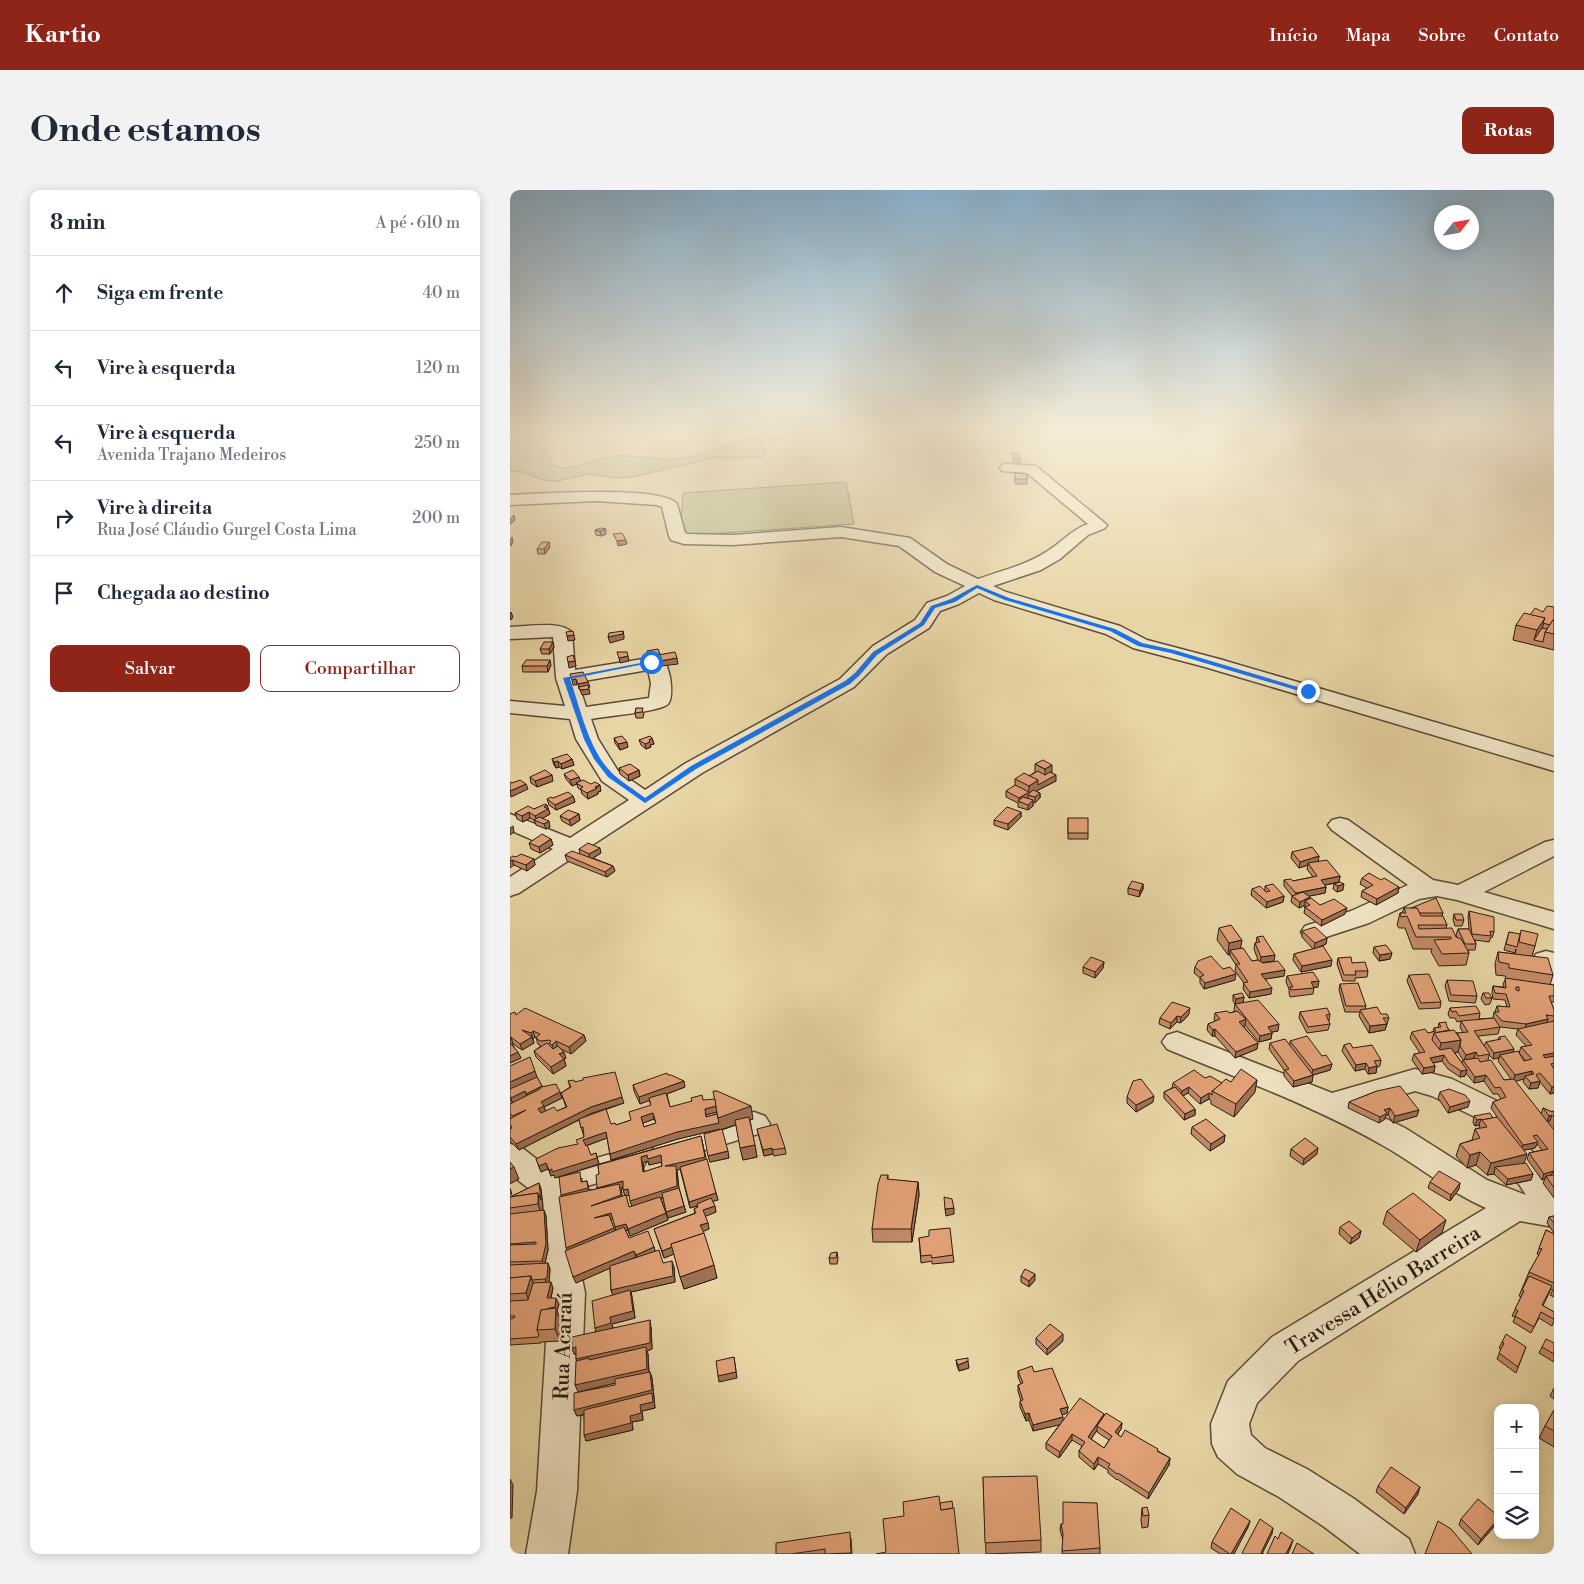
<!DOCTYPE html>
<html lang="pt">
<head>
<meta charset="utf-8">
<style>
	:root { --surface:#fff; --page:#f2f2f3; --text:#1f2937; --muted:#747a83; --line:#e0e1e3; --accent:#8f2418 }
	body { margin:0; font-family:"Libre Bodoni",serif; background:var(--page); color:var(--text) }
	.controls { position:absolute; right:15px; bottom:15px; display:grid; overflow:hidden; border-radius:10px; box-shadow:0 2px 12px #0003 }
	.controls button { width:45px; height:45px; display:grid; place-items:center; padding:0; border:0; border-bottom:1px solid var(--line); background:var(--surface); color:var(--text); font:25px sans-serif }
	.compass { position:absolute; left:924px; top:15px; width:45px; height:45px; border-radius:50%; background:var(--surface); box-shadow:0 2px 12px #0003; rotate:59deg }
	.stop { position:absolute; width:15px; height:15px; margin:-11px; border:4px solid #1a73e8; border-radius:50%; background:#fff }
	.stop.end { background:#1a73e8; border-color:#fff; box-shadow:0 1px 5px #0008 }
	.list { margin:0; padding:0; list-style:none }
	h2 { display:flex; justify-content:space-between; align-items:center; height:65px; margin:0; padding:0 20px; font-size:21px }
	h2 small { font-size:16px; font-weight:400; color:var(--muted) }
	.list li { display:grid; grid-template-columns:32px 1fr auto; gap:15px; align-items:center; box-sizing:border-box; height:75px; padding:0 20px; border-top:1px solid var(--line) }
	.list b { display:block; font-size:19px; white-space:nowrap }
	.list p { margin:0; font-size:16px; white-space:nowrap; color:var(--muted) }
	.list em { font-size:16px; font-style:normal; color:var(--muted) }
	.actions { display:flex; gap:10px; padding:15px 20px }
	.actions a { flex:1; padding:11px 0; border:1px solid var(--accent); border-radius:10px; text-align:center; font-size:18px; color:var(--accent) }
	.actions .main { background:var(--accent); color:#fff }
	.icon { flex:none; width:28px; height:28px; fill:none; stroke:currentColor; stroke-width:2; stroke-linecap:round; stroke-linejoin:round }
	.map { position:relative; flex:none; width:1044px; height:1364px; overflow:hidden; border-radius:10px }
	header { display:flex; align-items:center; gap:30px; box-sizing:border-box; height:70px; padding:0 25px; background:var(--accent); color:#fff }
	header strong { font-size:24px }
	nav { display:flex; gap:28px; margin-inline-start:auto; font-size:18px }
	.intro { display:flex; align-items:center; justify-content:space-between; box-sizing:border-box; height:120px; padding:0 30px }
	h1 { margin:0; font-size:35px }
	.button { padding:12px 22px; border-radius:10px; background:var(--accent); color:#fff; font-size:18px; font-weight:700 }
	main { display:flex; gap:30px; padding:0 30px }
	aside { flex:1; background:var(--surface); border-radius:10px; box-shadow:0 2px 12px #0003 }
	.map>svg:first-child { display:block }
	.green { fill:#b8bd85; stroke:#716c4c }
	.lines { fill:none; stroke-linecap:round; stroke-linejoin:round }
	.minor-casing { stroke:#5a4a37; stroke-width:3 }
	.minor { fill:#f0e4c4; fill-rule:evenodd }
	.wall { fill:#c38b67; stroke:#2a1b12; fill-rule:evenodd }
	.shaded-wall { fill:#9f7154; stroke:#2a1b12 }
	.building { fill:#e3a278; stroke:#2a1b12; fill-rule:evenodd }
	.route { fill:#1a73e8 }
	.labels { text-anchor:middle; stroke-width:4.5; stroke-linejoin:round; paint-order:stroke }
	.near-street-label { font-size:21px; fill:#2a1b12; stroke:#f0e4c4 }
</style>
</head>
<body>
<header>
<strong>Kartio</strong>
<nav><a>Início</a><a>Mapa</a><a>Sobre</a><a>Contato</a></nav>
</header>
<div class="intro"><h1>Onde estamos</h1><a class="button">Rotas</a></div>
<main>
<aside>
<h2>8 min<small>A pé · 610 m</small></h2>
<ul class="list">
<li><svg class="icon" aria-label="ahead" viewBox="0 0 24 24"><path d="M12 20V5M6 11l6-6 6 6"/></svg><div><b>Siga em frente</b></div><em>40 m</em></li>
<li><svg class="icon" aria-label="left" viewBox="0 0 24 24"><path d="M17 20v-9H6M10 6l-5 5 5 5"/></svg><div><b>Vire à esquerda</b></div><em>120 m</em></li>
<li><svg class="icon" aria-label="left" viewBox="0 0 24 24"><path d="M17 20v-9H6M10 6l-5 5 5 5"/></svg><div><b>Vire à esquerda</b><p>Avenida Trajano Medeiros</p></div><em>250 m</em></li>
<li><svg class="icon" aria-label="right" viewBox="0 0 24 24"><path d="M7 20v-9h11M14 6l5 5-5 5"/></svg><div><b>Vire à direita</b><p>Rua José Cláudio Gurgel Costa Lima</p></div><em>200 m</em></li>
<li><svg class="icon" aria-label="arrive" viewBox="0 0 24 24"><path d="M6 21V4h12l-3 4 3 4H6"/></svg><div><b>Chegada ao destino</b></div></li>
</ul>
<div class="actions"><a class="main">Salvar</a><a>Compartilhar</a></div>
</aside>
<div class="map">
<svg width="1044" height="1364" viewBox="0 0 1044 1364">
	<rect width="100%" height="100%" fill="#e8d5a5"/>
	<filter id="stains"><feTurbulence type="fractalNoise" baseFrequency=".004" numOctaves="4"/><feColorMatrix values="0 0 0 0 .2 0 0 0 0 .09 0 0 0 0 .02 0 0 0 .5 -.17"/></filter>
	<radialGradient id="worn" r=".72"><stop offset=".6" stop-color="#630" stop-opacity="0"/><stop offset="1" stop-color="#630" stop-opacity=".3"/></radialGradient>
	<g class="green">
		<path d="M12,240H42L29,251L44,276C67,282 78,270 99,267C124,262 149,273 175,268C196,264 216,254 236,248C261,241 287,240 312,240L250,253L257,263L251,268H203L122,287L105,288L78,284L48,291L33,290L13,282L0,281V251Z"/>
		<polygon points="336,292 344,334 170,346 173,303"/>
	</g>
	<g class="lines">
		<defs>
			<g id="minor">
				<path d="M497,274L526,276L597,335L595,338L578,345L550,369L531,380L483,396L496,402L610,436L637,450L709,469L1044,567V581L695,477L623,458L596,444L484,410L469,403L449,414L430,421L419,438L377,464L344,497L192,583L9,703L0,706V687L43,659L0,640V624L60,648L119,610L92,591L66,549L60,529L0,523V511L55,516L46,488L43,447L0,449V437C15,437 53,430 62,443L65,480L145,467C157,470 157,476 160,487C161,494 163,508 158,514C150,522 95,526 81,529L88,549L108,581L135,600L176,573L330,489L363,456L405,430L417,413L437,406L455,396L425,382L389,356L331,347L223,355L174,354L161,350L159,346L152,317L147,315L86,311L0,315V305C27,304 153,295 167,314L175,343L177,344L223,345L331,337L394,347L400,348L437,374L468,389C491,381 516,375 536,362C551,353 561,340 578,334L517,283L492,281L490,278L492,275ZM138,480L141,493L139,508L76,517L68,492Z"/>
				<polygon points="830,628 838,630 923,690 948,695 1035,652 1044,650 1044,666 974,702 1044,722 1044,739 947,710 927,706 909,709 859,733 813,748 804,750 795,748 791,742 795,736 841,721 898,695 822,640 818,635 822,630"/>
				<polygon points="1036,761 1044,763 1044,804 1034,802 1030,795 1022,770 1026,764"/>
				<path d="M667,842L822,903L905,879L942,889L987,911L1044,993V1037L1010,1031L788,1171L747,1213L739,1234L741,1245L755,1258L797,1279L843,1308L899,1349L905,1364H850L813,1336L769,1307L727,1284L708,1267L702,1254L701,1234L718,1191L762,1147L976,1018C939,1002 908,975 872,955C804,916 729,889 657,859L652,852L657,845ZM905,901L922,906L965,927L1016,1005L977,990L895,938L852,917Z"/>
				<polygon points="244,922 255,926 260,934 255,942 159,971 148,968 143,959 148,950"/>
				<polygon points="0,954 11,957 42,981 121,958 132,961 137,970 132,979 55,1003 75,1103 67,1301 58,1364 16,1364 27,1301 39,1103 22,1001 0,984"/>
			</g>
		</defs>
		<use href="#minor" class="minor-casing"/>
		<use href="#minor" class="minor"/>
	</g>
	<g class="wall">
		<polygon points="499,240 520,240 520,246 504,246"/>
		<polygon points="542,240 595,240 595,243 555,245 554,243 546,243"/>
		<polygon points="502,263 510,268 510,272 504,272"/>
		<polygon points="505,283 517,284 517,294 505,294"/>
		<polygon points="85,340 96,344 91,346 86,345"/>
		<polygon points="40,357 35,364 28,364 27,359"/>
		<polygon points="1044,417 1044,460 1003,450 1006,435 1020,425 1033,422"/>
		<polygon points="43,452 44,457 40,464 32,464 30,459"/>
		<polygon points="41,475 38,482 13,482 12,476"/>
		<polygon points="126,518 134,523 133,528 126,528 125,523"/>
		<polygon points="104,548 118,557 110,560 105,553"/>
		<polygon points="142,548 144,554 140,555 141,557 136,559 131,555 129,550"/>
		<polygon points="42,569 62,569 64,575 52,579 49,577 46,578 44,575"/>
		<polygon points="525,574 542,583 546,591 528,600 527,602 530,603 530,608 525,613 523,612 523,616 518,620 508,617 508,613 496,607 496,601 505,596 505,589 519,586 525,582"/>
		<polygon points="109,578 129,580 130,586 119,591 110,584"/>
		<polygon points="54,584 69,587 70,591 91,601 88,602 88,604 78,609 72,604 71,600 68,598 67,594 62,596 56,589"/>
		<polygon points="20,587 43,591 27,597 21,593"/>
		<polygon points="63,606 65,612 46,620 39,615 37,609"/>
		<polygon points="37,615 40,624 33,628 40,637 36,639 26,635 24,630 20,628 13,632 7,629 5,623 24,619"/>
		<polygon points="511,622 511,627 498,640 484,635 484,630"/>
		<polygon points="69,624 70,630 61,636 52,631 50,626"/>
		<polygon points="558,628 578,643 578,649 558,649"/>
		<polygon points="41,649 43,655 30,663 21,659 19,653"/>
		<polygon points="69,659 91,663 83,668 103,676 105,681 97,687 57,671 55,665 70,664"/>
		<polygon points="782,662 809,666 808,671 830,686 829,692 833,700 827,702 823,699 824,694 826,693 815,695 816,697 815,703 799,706 800,707 799,709 810,715 835,724 811,736 794,723 795,718 794,717 795,715 789,718 781,712 782,706 774,696 774,690 783,691 803,687 797,679 798,675 789,678 781,668"/>
		<polygon points="0,668 24,669 25,675 17,681 4,675"/>
		<polygon points="852,688 889,697 888,703 866,715 851,707 852,701 857,698 850,694"/>
		<polygon points="633,694 633,699 629,707 618,704 618,698"/>
		<polygon points="755,696 774,706 773,712 756,718 741,705 742,699 755,700"/>
		<polygon points="894,718 933,723 932,726 937,735 936,738 947,748 946,745 948,739 959,739 958,727 959,721 984,742 982,748 981,747 979,752 965,750 966,754 965,760 958,760 959,763 956,775 929,776 921,762 922,759 903,759 895,738 889,738 887,735 890,723 892,723"/>
		<polygon points="944,724 954,730 952,736 945,736 943,730"/>
		<polygon points="709,738 731,758 742,771 748,770 744,759 745,753 746,753 747,747 774,786 755,789 761,804 739,808 733,799 734,793 725,781 726,775 720,766 720,764 718,765 707,750"/>
		<polygon points="792,741 817,748 816,754 807,758 821,776 791,782 783,770 784,764 803,759 792,747"/>
		<path d="M999,742L1025,756L1022,766L1043,785L1040,795H1044V812H1041L1044,820V903L1040,904L1030,892L1028,898L1019,899L1013,892L1014,889L1005,891L1031,924L1033,918L1042,922L1044,921V1008L1033,993L1035,989L1032,990L1017,969L1019,963L1032,960L1027,954L1025,958L1014,960V973L1023,984L1021,990L996,995L984,984L977,985L966,975L957,978L946,966L950,954L962,950L965,939L969,938L970,936L969,935L965,936L963,933L964,926L983,928L987,927L981,918L983,912L991,909L988,904H983L974,891L964,893L956,883L955,886L950,887L938,879L932,871L923,873L925,876L924,882L912,884L902,870L904,864L910,863L900,848L902,842L918,843L923,842L924,838H928L929,833L937,837L939,840L947,843H953L950,837L951,831L947,832L945,828H940L938,824L940,818L970,823L969,829L983,828L984,822H985L987,816L997,817L995,810L983,809L982,802L983,796L994,797L993,794L996,788L995,786L986,785L985,774L988,762L1005,764L1006,759L1005,763L994,760ZM990,837L1008,839L1006,845L1016,856L1011,857L1009,863L1016,871H1014L1003,862L1004,859L989,847L988,850L976,852L974,856L968,846L988,844ZM948,862L953,870L952,873L945,863ZM979,865L983,869L989,868L988,871L1001,889L994,890L978,870Z"/>
		<polygon points="864,757 882,763 880,769 869,771 863,763"/>
		<polygon points="828,768 842,773 858,781 857,787 845,788 845,791 833,791 827,774"/>
		<polygon points="594,772 593,778 585,788 573,783 573,777"/>
		<polygon points="685,777 713,779 725,790 694,799 690,793 690,788 684,783"/>
		<polygon points="899,785 931,812 930,818 909,819 897,791"/>
		<polygon points="777,786 808,797 804,797 803,804 780,807 779,803 779,799 776,792"/>
		<polygon points="937,790 967,806 965,813 939,811 935,796"/>
		<polygon points="830,794 856,816 855,819 879,828 875,840 859,843 849,826 850,822 835,822 829,800"/>
		<polygon points="973,803 982,808 980,814 975,815 971,809"/>
		<polygon points="723,805 734,807 733,812 768,841 762,842 761,849 749,852 735,835 735,836 733,836 748,853 747,859 725,868 705,846 702,846 697,840 698,834 706,831 704,830 705,823 720,823 725,821 724,820 725,814 723,811"/>
		<polygon points="790,822 820,824 819,831 818,831 820,834 818,840 797,843 789,828"/>
		<polygon points="0,824 6,825 74,845 76,851 61,864 51,859 56,868 54,869 56,876 43,884 26,867 24,861 31,856 28,854 26,848 25,847 23,849 24,853 12,860 3,854 2,854 11,868 0,873"/>
		<polygon points="679,824 675,829 670,833 667,832 660,839 649,834 650,828"/>
		<polygon points="780,851 812,866 822,874 820,880 803,885 802,892 783,897 774,886 774,880 759,859 760,853 780,855"/>
		<polygon points="834,855 843,858 871,870 870,876 867,877 866,883 858,884 855,879 845,881 832,861"/>
		<path d="M0,876L27,887L32,896L50,902L52,908L34,917L36,921H47L56,917L51,903L60,897L58,891L65,892L114,913L78,926L101,934L106,935L121,930L141,915L139,910L130,914L124,901L123,895L158,885L175,897L157,904L160,917L193,910L243,929L240,930L247,967L233,970L226,935L212,940L219,968L200,972L210,939L168,949L101,970L97,948L76,956L81,965L88,970L89,974L191,946L196,969L208,1010L202,1011L206,1022L195,1026L199,1039L193,1041L207,1088L174,1099L164,1064L154,1068L144,1039L185,1023L184,1019L188,1017L187,1016L180,1018L170,979L167,980L169,998L176,1022L158,1028L153,1008H151L158,1030L120,1046L118,1040L116,1041L119,1048L144,1057L145,1062L153,1073L164,1077L165,1092L121,1102L122,1107L125,1128L102,1134L103,1138L141,1137L142,1159L137,1161L138,1164L139,1182H140L142,1188L145,1218L132,1221L133,1230L122,1232L123,1240L76,1251L74,1225L67,1226L64,1220L105,1195V1193L68,1202L66,1164H64L62,1158L86,1141L85,1138L103,1105L101,1100L100,1078L66,1093L57,1060L51,1005L72,988V992L77,991L79,1000L87,999L89,984L88,975L45,988L44,985L41,986L38,979L31,982L26,969L68,954L74,947L69,930L9,960L0,951V939H1L0,938V929L1,928L0,927V914L2,913L0,910ZM207,922V924L197,927L196,925ZM144,929L146,933L134,937L133,933ZM138,971L139,975L151,972L152,976L134,982L133,973ZM111,998H113L115,1006L112,1007ZM119,1005L122,1016L119,1017L116,1006ZM103,1029L106,1040L104,1041L101,1030Z"/>
		<polygon points="695,888 712,893 721,892 745,902 724,927 701,914 701,911 699,909 690,914 678,903 673,906 685,919 685,925 674,930 654,908 654,902 662,898 663,893"/>
		<polygon points="867,901 907,926 883,933 878,925 876,925 875,929 869,933 838,918 839,912"/>
		<polygon points="930,902 958,917 938,923 928,908"/>
		<polygon points="617,907 643,912 626,922 617,913"/>
		<polygon points="682,937 715,945 714,952 700,961 681,944"/>
		<polygon points="247,939 275,958 276,964 264,966 263,964 254,966"/>
		<polygon points="781,959 807,964 793,975 780,966"/>
		<polygon points="378,985 378,990 408,992 409,1005 402,1052 363,1052 362,1039"/>
		<polygon points="920,992 949,999 940,1011 918,998"/>
		<polygon points="29,993 31,999 33,1020 34,1020 36,1026 38,1060 35,1073 38,1073 40,1079 39,1092 43,1098 41,1108 49,1114 47,1121 51,1131 50,1151 31,1152 31,1153 0,1155 0,1007"/>
		<polygon points="877,1021 932,1043 906,1062 873,1034"/>
		<polygon points="1044,1026 1044,1043 1037,1033 1039,1027"/>
		<polygon points="830,1037 851,1041 849,1048 840,1054 829,1044"/>
		<polygon points="1036,1040 1044,1044 1044,1107 1040,1105 1043,1100 1041,1099 1033,1116 1044,1122 1044,1131 1042,1136 1029,1128 1021,1143 1003,1132 1005,1127 1002,1126 1011,1107 1009,1106 1019,1082 1029,1065 1027,1064"/>
		<polygon points="409,1048 443,1065 444,1072 422,1074 422,1071 411,1073"/>
		<polygon points="327,1062 328,1068 327,1074 320,1074 319,1068"/>
		<polygon points="511,1086 525,1090 519,1097 511,1092"/>
		<polygon points="526,1148 553,1151 537,1165 526,1154"/>
		<polygon points="992,1152 1016,1157 1006,1183 987,1169 991,1159 989,1158"/>
		<polygon points="1044,1153 1044,1172 1029,1163 1032,1157"/>
		<polygon points="446,1170 459,1178 449,1181 447,1176"/>
		<path d="M508,1181L524,1182L558,1217L557,1223L552,1225L553,1231L594,1224V1227L612,1233L611,1239L608,1244L611,1247L648,1261L660,1268L659,1275L638,1309L607,1289V1290L598,1283V1280L588,1274L584,1280L569,1267V1261L572,1256L562,1250L549,1268L536,1259V1253L550,1234L523,1241L519,1230L516,1231L510,1217V1211H511L508,1201V1195L511,1194L508,1187ZM587,1240V1242L599,1250L594,1258L581,1249Z"/>
		<polygon points="1044,1198 1044,1209 1040,1206"/>
		<polygon points="1044,1220 1044,1257 1029,1248 1035,1236"/>
		<polygon points="473,1287 531,1350 531,1362 476,1364"/>
		<polygon points="868,1296 908,1304 894,1324 866,1302"/>
		<polygon points="632,1318 639,1325 638,1337 632,1338 631,1330"/>
		<polygon points="988,1326 987,1333 968,1355 949,1335 951,1329"/>
		<polygon points="740,1331 738,1337 724,1364 710,1364 701,1358 702,1352"/>
		<polygon points="551,1334 590,1358 590,1364 552,1364 553,1350 550,1340"/>
		<polygon points="341,1348 342,1364 266,1364"/>
	</g>
	<g class="shaded-wall">
		<rect x="546" y="240" width="8" height="3"/>
		<polygon points="4,325 5,330 1,334 0,334 0,329"/>
		<polygon points="96,339 96,344 91,346 90,341"/>
		<polygon points="2,347 3,351 1,356 0,351"/>
		<polygon points="116,350 117,354 108,356 107,351"/>
		<polygon points="39,352 40,357 35,364 34,359"/>
		<polygon points="1,422 3,427 1,430 0,425"/>
		<polygon points="1035,428 1031,443 1024,450 1027,440"/>
		<polygon points="113,441 114,446 114,449 100,453 98,447"/>
		<polygon points="64,445 65,450 58,451 57,446"/>
		<polygon points="43,452 44,457 40,464 39,459"/>
		<polygon points="150,464 148,465 149,470 139,471 138,466"/>
		<polygon points="118,466 119,471 110,473 109,468"/>
		<polygon points="167,468 168,474 151,476 150,471"/>
		<polygon points="40,470 41,475 38,482 37,476"/>
		<polygon points="65,471 66,476 59,478 58,472"/>
		<polygon points="66,489 67,495 63,495 62,490"/>
		<polygon points="78,492 80,497 69,499 68,494"/>
		<polygon points="79,499 80,504 72,505 70,500"/>
		<polygon points="142,548 144,554 140,555 141,557 136,559 135,554 139,550"/>
		<polygon points="117,552 118,557 110,560 108,554"/>
		<polygon points="62,569 64,575 52,579 51,574"/>
		<polygon points="48,571 49,577 46,578 44,572"/>
		<polygon points="542,575 542,586 535,590 535,579"/>
		<polygon points="129,580 130,586 119,591 118,585"/>
		<polygon points="42,585 43,591 27,597 25,591"/>
		<polygon points="546,585 546,591 528,600 528,601 521,606 518,605 518,608 511,612 509,612 509,608 519,602 519,596 528,590"/>
		<polygon points="69,587 71,592 62,596 60,590"/>
		<polygon points="16,594 18,599 1,607 0,601"/>
		<polygon points="90,595 91,601 88,602 88,604 78,609 77,603"/>
		<polygon points="530,603 530,608 525,613 525,607"/>
		<polygon points="63,606 65,612 46,620 45,615"/>
		<polygon points="523,610 523,616 518,620 518,615"/>
		<polygon points="37,615 40,624 28,631 27,631 25,626 34,617"/>
		<polygon points="19,622 20,628 13,632 12,626"/>
		<polygon points="511,622 511,627 498,640 498,634"/>
		<polygon points="69,624 70,630 61,636 59,630"/>
		<polygon points="39,631 40,637 36,639 34,634"/>
		<polygon points="3,636 4,642 0,645 0,638"/>
		<polygon points="41,649 43,655 30,663 29,657"/>
		<polygon points="90,658 91,663 80,670 79,664"/>
		<polygon points="809,666 808,672 798,673 798,675 789,678 790,672"/>
		<polygon points="24,669 25,675 17,681 16,675"/>
		<polygon points="2,670 4,675 0,678 0,671"/>
		<polygon points="103,676 105,681 97,687 95,682"/>
		<polygon points="830,686 829,692 810,696 811,690"/>
		<polygon points="633,694 633,699 629,707 630,701"/>
		<polygon points="834,694 833,700 827,702 828,696"/>
		<polygon points="816,697 815,703 785,709 786,703"/>
		<polygon points="889,697 888,703 866,715 867,709"/>
		<polygon points="774,706 773,712 756,718 757,712"/>
		<polygon points="800,707 799,713 795,711 795,715 789,718 790,712"/>
		<polygon points="837,718 835,724 811,736 812,730"/>
		<polygon points="817,748 816,754 804,759 805,753"/>
		<polygon points="732,750 730,762 720,760 720,764 718,765 719,753"/>
		<polygon points="882,763 880,769 869,771 870,765"/>
		<polygon points="765,765 764,771 750,773 751,767"/>
		<polygon points="822,770 821,776 791,782 792,776"/>
		<polygon points="594,772 593,778 585,788 585,782"/>
		<polygon points="775,780 774,786 751,790 751,784"/>
		<polygon points="726,784 725,790 694,799 695,793"/>
		<polygon points="809,791 808,797 800,798 801,792"/>
		<polygon points="762,798 761,804 739,808 740,802"/>
		<polygon points="734,807 733,813 725,815 726,809"/>
		<polygon points="680,818 679,824 675,829 670,833 671,827"/>
		<polygon points="667,826 667,832 660,839 661,833"/>
		<polygon points="736,829 735,836 728,838 729,832"/>
		<polygon points="1038,829 1036,836 1015,840 1016,834"/>
		<polygon points="769,834 768,841 757,843 758,837"/>
		<polygon points="877,834 875,840 859,843 860,836"/>
		<polygon points="705,839 705,846 702,846 703,840"/>
		<polygon points="23,841 25,847 23,849 21,843"/>
		<polygon points="762,843 761,849 749,852 750,846"/>
		<polygon points="74,845 76,851 61,864 59,857"/>
		<polygon points="1,847 3,854 0,855 0,848"/>
		<polygon points="22,847 24,853 12,860 10,854"/>
		<polygon points="951,850 948,862 928,866 931,853"/>
		<polygon points="46,851 48,858 44,861 42,855"/>
		<polygon points="748,853 747,859 725,868 726,862"/>
		<polygon points="1004,859 1002,865 990,865 989,868 983,869 984,863"/>
		<polygon points="8,862 11,868 0,873 0,866"/>
		<polygon points="54,862 56,868 51,871 49,864"/>
		<polygon points="966,862 964,868 954,871 956,865"/>
		<polygon points="1044,863 1044,868 1031,871 1033,865"/>
		<polygon points="934,865 932,871 918,874 920,868"/>
		<polygon points="54,869 56,876 43,884 41,877"/>
		<polygon points="856,873 855,879 845,881 846,875"/>
		<polygon points="822,874 820,880 803,885 802,892 783,897 784,891 801,886 803,880"/>
		<polygon points="867,876 866,883 858,884 859,878"/>
		<polygon points="925,876 924,882 912,884 914,878"/>
		<polygon points="957,880 955,886 950,887 951,881"/>
		<polygon points="25,881 29,893 0,906 0,892"/>
		<polygon points="1022,881 1020,887 1015,886 1014,889 1003,892 1005,885"/>
		<polygon points="976,885 974,891 964,893 965,887"/>
		<polygon points="747,890 745,902 724,927 726,914"/>
		<polygon points="174,891 175,897 130,914 129,907"/>
		<polygon points="1030,891 1028,898 1019,899 1021,893"/>
		<polygon points="32,896 34,903 18,910 16,904"/>
		<polygon points="679,897 678,903 671,907 672,901"/>
		<polygon points="1042,897 1044,897 1044,903 1040,904"/>
		<polygon points="15,901 17,908 3,914 1,908"/>
		<polygon points="50,902 52,908 34,917 36,922 30,925 28,919 31,912"/>
		<polygon points="699,903 699,909 690,914 691,908"/>
		<polygon points="644,906 643,912 626,922 626,915"/>
		<polygon points="112,907 114,913 82,923 9,960 6,954 81,917"/>
		<polygon points="960,911 958,917 938,923 940,917"/>
		<polygon points="206,916 207,922 196,925 195,919"/>
		<polygon points="241,916 243,929 210,940 210,939 168,949 101,970 100,964 208,924"/>
		<polygon points="880,918 878,925 876,925 875,929 869,933 870,927 874,920"/>
		<polygon points="685,919 685,925 674,930 675,924"/>
		<polygon points="909,920 907,926 883,933 885,926"/>
		<polygon points="143,923 144,929 133,933 131,927"/>
		<polygon points="1042,925 1040,931 1037,932 1039,926"/>
		<polygon points="971,929 969,935 965,936 967,930"/>
		<polygon points="96,942 97,948 75,956 73,950"/>
		<polygon points="715,945 714,952 700,961 701,954"/>
		<polygon points="191,946 197,973 167,980 169,1003 122,1017 120,1011 155,976"/>
		<polygon points="1028,952 1025,958 1010,961 1013,955"/>
		<polygon points="245,955 247,967 233,970 230,958"/>
		<polygon points="262,958 263,964 254,966 253,960"/>
		<polygon points="808,958 807,964 793,975 794,969"/>
		<polygon points="218,961 219,968 200,972 198,966"/>
		<polygon points="970,962 966,975 957,978 960,965"/>
		<polygon points="86,963 89,974 45,988 44,985 41,986 39,980"/>
		<polygon points="1017,964 1013,977 985,977 984,984 977,985 981,973"/>
		<polygon points="137,965 151,965 152,972 139,975 138,971 133,973 135,988 131,967"/>
		<polygon points="36,973 38,979 31,982 29,976"/>
		<polygon points="4,977 9,989 0,994 0,979"/>
		<polygon points="1043,981 1040,988 1036,986 1035,989 1032,990 1034,984"/>
		<polygon points="1023,984 1021,990 996,995 998,989"/>
		<polygon points="77,991 80,1004 53,1011 51,1005"/>
		<polygon points="113,991 114,997 111,998 113,1011 83,1022 89,1004 87,998"/>
		<polygon points="408,992 409,1005 402,1052 401,1039"/>
		<polygon points="29,993 31,999 33,1016 32,1027 28,1014"/>
		<polygon points="950,993 949,999 940,1011 941,1005"/>
		<polygon points="0,998 2,1004 0,1005"/>
		<polygon points="118,999 120,1005 115,1006 113,1000"/>
		<polygon points="206,1003 208,1010 180,1018 179,1012"/>
		<polygon points="174,1016 176,1022 158,1028 156,1022"/>
		<polygon points="205,1016 206,1022 194,1027 193,1020"/>
		<polygon points="444,1018 444,1024 436,1026 435,1019"/>
		<polygon points="34,1020 36,1026 38,1060 34,1077 32,1071"/>
		<polygon points="101,1023 103,1029 86,1034 84,1028"/>
		<polygon points="156,1023 158,1030 120,1046 118,1039"/>
		<polygon points="936,1030 932,1043 906,1062 910,1050"/>
		<polygon points="198,1033 199,1039 192,1042 190,1035"/>
		<polygon points="116,1034 118,1040 107,1043 105,1037"/>
		<polygon points="104,1038 106,1045 59,1064 56,1058"/>
		<polygon points="851,1041 849,1048 840,1054 842,1048"/>
		<polygon points="144,1057 146,1063 128,1072 126,1065"/>
		<polygon points="162,1057 164,1064 154,1068 152,1061"/>
		<polygon points="124,1061 126,1067 66,1093 63,1087"/>
		<polygon points="162,1071 164,1077 165,1092 121,1102 122,1107 125,1128 102,1134 103,1139 87,1144 85,1138 100,1127 103,1106 101,1100"/>
		<polygon points="38,1073 40,1079 39,1094 37,1095 35,1089"/>
		<polygon points="204,1075 207,1088 174,1099 170,1087"/>
		<polygon points="525,1084 525,1090 519,1097 519,1091"/>
		<polygon points="21,1086 25,1099 21,1116 16,1103"/>
		<polygon points="41,1092 43,1098 39,1115 37,1108"/>
		<polygon points="46,1108 49,1114 47,1121 51,1131 50,1151 45,1139 46,1122 45,1117"/>
		<polygon points="140,1130 141,1137 142,1159 137,1161 138,1164 139,1185 68,1202 65,1195 68,1176 66,1169"/>
		<polygon points="553,1144 553,1151 537,1165 537,1159"/>
		<polygon points="66,1157 68,1163 64,1164 62,1158"/>
		<polygon points="224,1167 227,1188 209,1192 208,1186"/>
		<polygon points="458,1171 459,1178 449,1181 448,1175"/>
		<polygon points="140,1182 142,1188 145,1218 132,1221 133,1230 122,1232 123,1240 76,1251 74,1245 120,1226 130,1215 143,1206 67,1226 64,1220"/>
		<polygon points="558,1217 557,1223 550,1226 550,1219"/>
		<polygon points="519,1223 519,1230 516,1231 515,1224"/>
		<polygon points="594,1224 593,1231 587,1236 587,1240 578,1254 578,1247"/>
		<polygon points="553,1227 553,1234 523,1241 523,1235"/>
		<polygon points="612,1233 611,1239 604,1249 605,1242"/>
		<polygon points="562,1244 562,1250 549,1268 550,1262"/>
		<polygon points="588,1267 588,1274 584,1280 584,1274"/>
		<polygon points="660,1268 659,1275 638,1309 639,1303"/>
		<polygon points="0,1289 3,1295 2,1328 0,1328"/>
		<polygon points="910,1297 908,1304 894,1324 896,1318"/>
		<polygon points="988,1329 987,1333 968,1355 971,1349"/>
		<polygon points="740,1331 738,1337 724,1364 721,1364"/>
		<polygon points="763,1338 762,1344 752,1364 751,1363"/>
		<polygon points="783,1350 781,1356 778,1364 776,1364"/>
	</g>
	<g class="building">
		<polygon points="502,240 520,240 520,241 503,242"/>
		<polygon points="555,240 577,240 555,241"/>
		<polygon points="502,263 509,263 510,268 504,268"/>
		<polygon points="505,283 517,284 517,289 505,289"/>
		<polygon points="91,338 96,339 90,341 85,340"/>
		<polygon points="112,343 116,350 107,351 103,344"/>
		<polygon points="32,352 39,352 34,359 27,359"/>
		<polygon points="1037,416 1044,417 1044,430 1043,430 1040,435 1033,433 1035,428 1020,425 1025,418 1033,422"/>
		<polygon points="1014,423 1035,428 1027,440 1006,435"/>
		<polygon points="1043,430 1044,430 1044,444 1035,442"/>
		<polygon points="1032,438 1037,439 1035,442 1033,452 1024,450"/>
		<polygon points="63,441 64,445 57,446 56,442"/>
		<polygon points="113,441 113,444 98,447 99,443"/>
		<polygon points="34,452 43,452 39,459 30,459"/>
		<polygon points="148,459 150,464 138,466 137,461"/>
		<polygon points="107,462 117,462 118,466 109,468"/>
		<polygon points="165,462 167,468 150,471 148,465"/>
		<polygon points="63,465 65,471 58,472 57,467"/>
		<polygon points="16,470 40,470 37,476 12,476"/>
		<polygon points="73,482 78,492 68,494 66,489 62,490 60,484"/>
		<polygon points="78,495 79,499 70,500 69,497"/>
		<polygon points="126,518 133,518 132,522 125,523"/>
		<polygon points="112,546 117,552 108,554 104,548"/>
		<polygon points="140,546 142,548 139,550 140,552 135,554 129,550"/>
		<polygon points="57,564 62,569 51,574 48,571 44,572 42,569"/>
		<polygon points="533,570 542,575 535,579 525,574"/>
		<polygon points="120,574 129,580 118,585 109,578"/>
		<polygon points="35,580 42,585 25,591 20,587"/>
		<polygon points="63,580 69,587 60,590 54,584"/>
		<polygon points="528,581 535,585 540,582 546,585 528,595 528,590 519,586"/>
		<polygon points="514,583 528,590 519,596 505,589"/>
		<polygon points="10,590 16,594 0,601 0,592 2,593"/>
		<polygon points="73,590 81,594 85,592 90,595 85,597 87,598 77,603 70,599 73,597 66,593"/>
		<polygon points="505,595 519,602 509,608 496,601"/>
		<polygon points="523,600 530,603 525,607 518,605"/>
		<polygon points="58,602 63,606 45,615 37,609 41,607 43,608"/>
		<polygon points="513,607 523,610 518,615 508,611"/>
		<polygon points="35,614 37,615 34,617 38,619 25,626 19,622 12,626 5,623 18,616 24,619"/>
		<polygon points="497,617 511,622 498,634 484,630"/>
		<polygon points="58,620 69,624 59,630 50,626"/>
		<polygon points="29,627 39,631 34,634 24,630"/>
		<rect x="558" y="628" width="20" height="15"/>
		<polygon points="32,644 41,649 29,657 19,653"/>
		<polygon points="78,653 90,658 79,664 69,659"/>
		<polygon points="802,657 809,666 790,672 782,662"/>
		<polygon points="62,661 103,676 95,682 55,665"/>
		<polygon points="11,664 24,669 16,675 2,670 0,671 0,668 3,666 6,667"/>
		<polygon points="817,670 830,686 811,690 816,697 786,703 774,690 781,689 783,691 807,686 798,673"/>
		<polygon points="859,683 871,690 874,688 889,697 867,709 852,701 863,695 852,688"/>
		<polygon points="622,691 633,694 630,701 618,698"/>
		<polygon points="830,692 834,694 828,696 824,694"/>
		<polygon points="763,694 774,706 757,712 742,699 750,696 756,702 760,701 755,696"/>
		<polygon points="793,702 800,707 790,712 782,706"/>
		<polygon points="801,708 810,715 824,709 837,718 812,730 795,717 800,715 795,711"/>
		<polygon points="926,708 933,723 909,723 907,718 901,718"/>
		<polygon points="894,718 907,718 911,726 933,726 937,735 908,735 909,739 942,738 946,747 951,749 959,763 932,764 924,750 941,749 941,747 906,747 897,726 891,727 890,723 896,723"/>
		<polygon points="959,721 984,727 984,742 980,741 981,746 962,744"/>
		<polygon points="944,724 952,724 954,730 946,730"/>
		<polygon points="721,735 732,750 719,753 709,738"/>
		<polygon points="805,737 817,748 805,753 792,741"/>
		<polygon points="948,739 959,739 966,754 955,754"/>
		<polygon points="1011,740 1028,744 1025,756 1009,752"/>
		<polygon points="999,742 1010,744 1007,757 996,754"/>
		<polygon points="753,746 765,765 751,767 745,753 750,752 747,747"/>
		<polygon points="876,755 882,763 870,765 864,757"/>
		<polygon points="813,756 822,770 792,776 784,764"/>
		<polygon points="733,758 742,771 748,770 753,773 768,771 775,780 751,784 762,798 740,802 733,793 738,792 726,774 730,774 720,760"/>
		<polygon points="988,762 1038,768 1043,785 999,778 999,774 989,772"/>
		<polygon points="701,766 713,779 720,777 726,784 695,793 690,787 694,785 685,777 688,771"/>
		<polygon points="581,767 594,772 585,782 573,777"/>
		<polygon points="841,767 842,773 855,772 858,781 845,781 846,785 834,785 828,768"/>
		<polygon points="803,782 809,791 801,792 804,798 781,800 780,797 783,797 777,786"/>
		<polygon points="919,784 931,812 911,813 899,785"/>
		<path d="M995,788L1044,795V806H1039L1044,820V826L1036,825L1038,829L1016,834L992,831L984,822H989L987,816L1000,817L996,804L985,803L983,796L996,798ZM1006,797H1009V801L1006,800Z"/>
		<polygon points="937,790 963,791 967,806 941,805"/>
		<polygon points="848,793 856,816 836,816 830,794"/>
		<polygon points="732,803 734,807 726,809 723,805"/>
		<polygon points="973,803 979,803 982,808 976,808"/>
		<polygon points="748,810 769,834 758,837 762,843 750,846 725,814"/>
		<polygon points="662,812 680,818 671,827 667,826 661,833 650,828"/>
		<polygon points="966,816 970,823 949,826 946,821 942,822 940,818"/>
		<polygon points="867,817 871,824 877,824 879,828 873,828 877,834 860,836 850,820"/>
		<polygon points="15,818 74,845 59,857 46,851 42,855 39,853 41,851 40,850 30,851 26,848 30,844 23,841 21,843 12,840 22,847 10,854 1,847 0,848 0,824 5,822 6,825"/>
		<polygon points="817,818 820,824 816,825 820,834 798,837 790,822"/>
		<polygon points="717,821 720,823 727,821 736,829 729,832 748,853 726,862 705,839 703,840 698,834 710,829 705,823"/>
		<polygon points="984,828 990,837 964,841 980,864 968,866 966,862 956,865 950,856 951,850 947,843 958,842 951,831"/>
		<polygon points="1044,831 1044,863 1033,865 1035,868 1044,866 1044,874 1043,873 1041,874 1044,879 1044,897 1042,897 1030,883 1026,885 1030,891 1021,893 1015,886 1024,884 1022,881 1005,885 990,865 1008,861 1014,871 1022,869 1011,857 1022,855 1008,839"/>
		<polygon points="936,832 937,837 939,840 924,843 922,850 930,860 941,858 957,880 951,881 939,873 934,865 920,868 925,876 914,878 904,864 915,862 902,842 915,839 918,843 926,841 924,838 931,837 929,833"/>
		<polygon points="944,840 951,850 931,853 924,843"/>
		<polygon points="797,846 812,866 816,865 822,874 803,880 780,851"/>
		<polygon points="995,846 1004,859 984,863 976,852 991,849 989,847"/>
		<polygon points="775,849 803,885 784,891 775,880 779,879 760,853"/>
		<polygon points="0,853 8,862 0,866"/>
		<polygon points="37,853 43,859 48,856 54,862 49,864 54,869 41,877 24,861"/>
		<polygon points="840,853 843,858 862,855 871,870 864,871 867,876 859,878 856,873 846,875 834,855"/>
		<polygon points="20,867 25,881 0,892 0,876"/>
		<polygon points="968,868 970,872 981,870 994,890 1004,889 1044,940 1044,983 1043,981 1034,984 1019,963 1038,959 1027,945 1023,946 1028,952 1013,955 983,912 996,907 990,897 985,898 976,885 965,887 953,870"/>
		<polygon points="731,879 747,890 726,914 702,901 716,889 721,892"/>
		<polygon points="684,880 695,888 700,886 712,893 702,901 702,905 699,903 691,908 679,897 672,901 663,893"/>
		<polygon points="105,882 112,907 81,917 6,954 0,947 0,939 2,938 0,934 0,929 16,920 2,926 0,923 0,914 30,899 31,897 46,894 50,902 31,912 34,916 28,919 31,923 44,917 47,921 57,917 51,903 61,897 58,891 64,890 65,892 73,890 73,888"/>
		<polygon points="157,883 158,885 161,885 174,891 129,907 123,895"/>
		<polygon points="27,887 32,896 16,904 15,901 1,908 0,906 0,899"/>
		<polygon points="631,889 644,906 626,915 617,907 623,891"/>
		<polygon points="890,896 909,920 885,926 880,918 874,920 877,923 870,927 839,912 867,901"/>
		<polygon points="665,897 685,919 675,924 654,902"/>
		<polygon points="939,899 955,905 960,911 940,917 930,902"/>
		<polygon points="203,901 207,901 241,916 208,928"/>
		<path d="M156,903L160,917L182,911L181,908L192,905L193,910L205,909L206,916L195,919L196,927L207,924L209,933L167,942L100,964L96,942L73,950L76,956L77,955L81,965L86,963L87,968L42,982V979L39,980L36,973L29,976L26,969L48,958L68,954L66,950L74,947L73,937L71,938L69,929L96,919L101,934L105,933L106,935L121,930L119,922L141,915L139,908ZM143,923L146,933L134,937L131,927Z"/>
		<polygon points="1033,918 1042,922 1044,921 1044,927 1042,925 1039,926"/>
		<polygon points="980,923 983,928 972,930 971,929 967,930 964,926"/>
		<polygon points="239,927 245,955 230,958 225,930"/>
		<polygon points="987,927 1017,964 981,973 970,962 960,965 950,954 970,948 965,939 977,937 972,930"/>
		<polygon points="696,929 715,945 701,954 682,937"/>
		<polygon points="267,934 275,958 262,960 262,958 253,960 247,939"/>
		<polygon points="212,939 218,961 198,966 194,944"/>
		<path d="M191,946L195,967L155,976H166L167,996L120,1011L118,999L113,1000V991L87,998L86,985L89,984L88,975ZM137,965L138,969L151,965L152,976L133,982L131,967Z"/>
		<polygon points="795,948 808,958 794,969 781,959"/>
		<polygon points="197,969 206,1003 179,1012 170,977"/>
		<polygon points="0,972 4,977 0,979"/>
		<polygon points="1016,973 1023,984 998,989 985,977"/>
		<polygon points="929,981 950,993 941,1005 920,992"/>
		<polygon points="70,982 71,992 77,991 78,998 51,1005 49,987"/>
		<polygon points="371,985 378,985 377,989 408,992 401,1039 362,1039 368,994"/>
		<polygon points="1044,985 1044,998 1036,986"/>
		<polygon points="29,993 31,1010 28,1003 0,1007"/>
		<polygon points="109,994 111,1005 81,1016 116,1005 119,1017 150,1007 156,1023 118,1039 116,1034 105,1037 101,1023 84,1028 99,1025 104,1038 56,1058 49,1007"/>
		<polygon points="169,998 174,1016 156,1022 152,1003"/>
		<polygon points="28,1003 28,1014 0,1018 0,1007"/>
		<polygon points="903,1003 936,1030 910,1050 877,1021"/>
		<polygon points="434,1007 442,1009 444,1018 435,1019"/>
		<polygon points="201,1008 205,1016 193,1020 198,1033 190,1035 194,1043 161,1054 162,1057 152,1061 144,1039 186,1023 184,1019 188,1017 187,1014"/>
		<polygon points="34,1020 36,1054 32,1071 0,1072 0,1055 26,1054 26,1052 0,1054 0,1024"/>
		<polygon points="1044,1026 1044,1033 1039,1027"/>
		<polygon points="839,1031 851,1041 842,1048 830,1037"/>
		<polygon points="114,1037 119,1048 138,1041 144,1057 126,1065 124,1061 63,1087 55,1061"/>
		<polygon points="440,1038 443,1065 422,1068 421,1065 411,1066 409,1048 419,1046 419,1040"/>
		<polygon points="1036,1040 1044,1044 1044,1093 1019,1082 1032,1059 1029,1058"/>
		<polygon points="194,1043 204,1075 170,1087 161,1054"/>
		<polygon points="149,1060 153,1073 162,1071 163,1086 101,1100 100,1076"/>
		<polygon points="327,1062 326,1068 319,1068 321,1063"/>
		<polygon points="38,1073 37,1088 35,1089 22,1090 21,1086 0,1088 0,1075"/>
		<polygon points="515,1079 525,1084 519,1091 511,1086"/>
		<polygon points="21,1086 16,1103 0,1104 0,1088"/>
		<polygon points="1019,1086 1042,1096 1032,1115 1044,1122 1044,1129 1031,1122 1024,1137 1005,1126 1008,1121 1005,1119 1014,1101 1012,1100"/>
		<polygon points="41,1092 37,1108 46,1108 45,1117 39,1118 38,1119 31,1120 27,1140 29,1145 28,1147 0,1149 0,1129 4,1128 5,1126 0,1126 0,1111 18,1110 23,1093"/>
		<polygon points="120,1100 123,1121 100,1127 101,1133 85,1138 82,1111"/>
		<polygon points="46,1118 45,1139 27,1140 31,1120"/>
		<polygon points="140,1130 140,1153 66,1169 66,1157 62,1158 62,1147"/>
		<polygon points="540,1134 553,1144 537,1159 526,1148"/>
		<polygon points="996,1144 1016,1157 1008,1177 989,1163 994,1153 992,1152"/>
		<polygon points="1036,1149 1044,1153 1044,1164 1032,1157"/>
		<polygon points="136,1157 137,1179 65,1195 66,1171 79,1168 79,1170"/>
		<polygon points="224,1167 226,1182 208,1186 206,1171"/>
		<polygon points="458,1168 458,1171 448,1175 446,1170"/>
		<polygon points="522,1176 524,1182 542,1178 558,1217 550,1219 553,1227 523,1235 519,1223 515,1224 510,1211 513,1210 508,1195 513,1193 508,1181"/>
		<polygon points="140,1182 142,1200 64,1220 64,1203 105,1195 105,1189"/>
		<polygon points="142,1203 143,1212 130,1215 131,1223 120,1226 121,1233 74,1245 74,1220"/>
		<polygon points="570,1208 594,1224 578,1247 594,1258 602,1246 587,1236 596,1223 612,1233 605,1242 611,1247 615,1240 648,1259 647,1261 660,1268 639,1303 608,1283 607,1284 598,1277 600,1274 588,1267 584,1274 569,1261 575,1252 562,1244 550,1262 536,1253"/>
		<polygon points="1044,1220 1044,1241 1035,1236"/>
		<polygon points="881,1277 910,1297 896,1318 868,1296"/>
		<polygon points="527,1286 531,1350 475,1353 473,1287"/>
		<polygon points="429,1306 431,1320 444,1318 449,1364 366,1364 376,1362 373,1329 394,1326 393,1312"/>
		<polygon points="968,1309 988,1326 988,1329 971,1349 951,1329"/>
		<polygon points="442,1311 443,1318 431,1320 430,1313"/>
		<polygon points="553,1312 587,1313 590,1358 552,1361 553,1344 551,1334 553,1334"/>
		<polygon points="637,1317 639,1325 633,1326 632,1318"/>
		<polygon points="721,1318 740,1331 721,1364 720,1364 702,1352"/>
		<polygon points="750,1329 763,1338 751,1363 754,1364 733,1364 732,1363"/>
		<polygon points="928,1331 941,1339 962,1364 915,1364"/>
		<polygon points="340,1342 341,1363 315,1364 315,1359 281,1364 266,1364 266,1353"/>
		<polygon points="771,1342 783,1350 776,1364 757,1364 765,1346 768,1349"/>
		<polygon points="787,1353 804,1364 782,1364"/>
	</g>
	<linearGradient id="sky" x2="0" y2="1"><stop stop-color="#8ab4d3"/><stop offset="0.56" stop-color="#f5ecd6"/><stop offset="1" stop-color="#f5ecd6" stop-opacity="0"/></linearGradient>
	<rect width="1044" height="431" fill="url(#sky)"/>
	<path class="route" d="M467,395L499,408L605,439L632,453L664,460L801,501L796,503L661,463L628,456L600,441L495,410L467,398L445,412L425,418L414,435L367,465L349,486L340,494L186,579L135,613L98,587L84,569L74,549L53,488L141,471L144,472L60,489C71,520 79,562 104,585C113,593 125,600 135,608L181,576L335,491L345,483L363,462L410,433L421,416L441,409Z"/>
	<g class="labels">
		<g class="near-street-label">
			<text transform="translate(873 1100) rotate(-32)" y="7">Travessa Hélio Barreira</text>
			<text transform="translate(53 1156) rotate(-88)" y="7">Rua Acaraú</text>
		</g>
	</g>
	<rect width="100%" height="100%" filter="url(#stains)"/>
	<rect width="100%" height="100%" fill="url(#worn)"/>
</svg>
<div class="controls">
<button>+</button>
<button>−</button>
<button><svg class="icon" aria-label="layers" viewBox="0 0 24 24"><path d="M12 4l9 5-9 5-9-5zM3 14l9 5 9-5"/></svg></button>
</div>
<svg class="compass" viewBox="-18 -18 36 36"><path d="M0-13l5 13h-10z" fill="#e53935"/><path d="M0 13l5-13h-10z" fill="#747a83"/></svg>
<div class="stop" style="left:141px;top:472px"></div>
<div class="stop end" style="left:798px;top:501px"></div>
</div>
</main>
</body>
</html>
